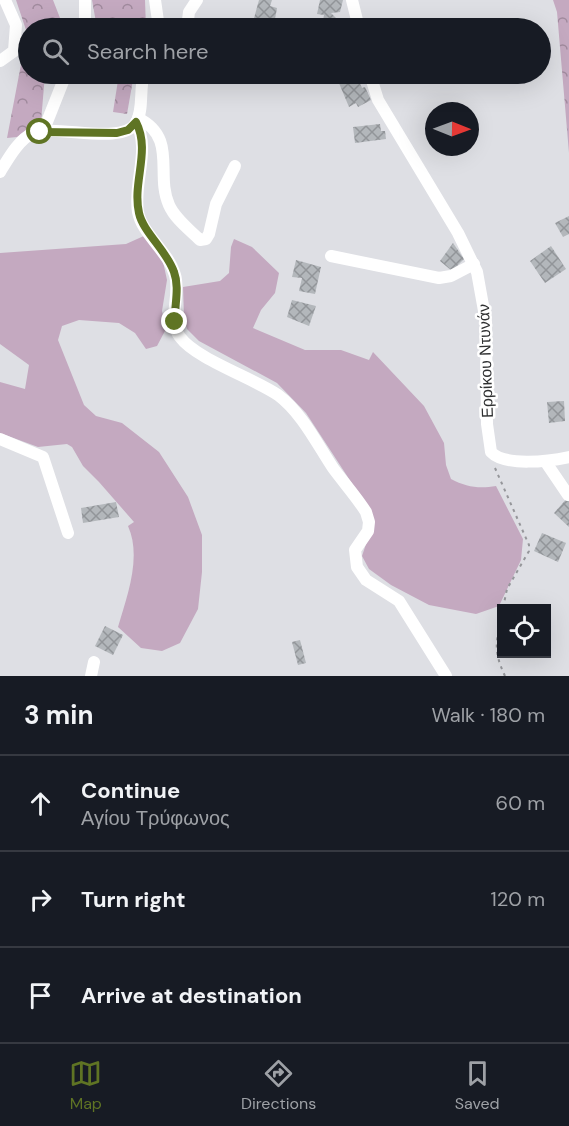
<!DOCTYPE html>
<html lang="en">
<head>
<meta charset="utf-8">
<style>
	:root { --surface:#171b24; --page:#20242c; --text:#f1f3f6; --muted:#9ea1a6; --line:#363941; --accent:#5f7424 }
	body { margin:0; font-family:"DM Sans",sans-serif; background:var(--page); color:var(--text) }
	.controls { position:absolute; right:18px; bottom:18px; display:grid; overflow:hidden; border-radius:0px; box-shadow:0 6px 24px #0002 }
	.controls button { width:54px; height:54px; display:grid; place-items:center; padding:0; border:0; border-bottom:2px solid var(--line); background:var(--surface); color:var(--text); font:30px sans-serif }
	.compass { position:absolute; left:425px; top:102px; width:54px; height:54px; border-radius:50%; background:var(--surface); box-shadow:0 6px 24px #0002; rotate:91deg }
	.stop { position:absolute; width:18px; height:18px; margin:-14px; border:4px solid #5f7424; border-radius:50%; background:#fff }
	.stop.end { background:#5f7424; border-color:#fff; box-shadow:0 2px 6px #0008 }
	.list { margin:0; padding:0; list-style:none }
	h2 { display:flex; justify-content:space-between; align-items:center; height:78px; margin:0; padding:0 24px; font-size:26px }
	h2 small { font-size:20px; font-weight:400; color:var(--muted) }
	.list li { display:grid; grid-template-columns:39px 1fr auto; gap:18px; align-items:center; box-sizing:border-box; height:96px; padding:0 24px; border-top:2px solid var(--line) }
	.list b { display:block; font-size:22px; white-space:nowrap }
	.list p { margin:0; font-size:20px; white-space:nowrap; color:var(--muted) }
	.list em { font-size:20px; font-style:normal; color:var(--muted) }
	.icon { flex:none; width:33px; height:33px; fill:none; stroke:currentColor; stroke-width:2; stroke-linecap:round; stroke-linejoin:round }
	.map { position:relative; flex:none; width:569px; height:676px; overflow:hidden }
	.search { position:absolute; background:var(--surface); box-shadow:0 6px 24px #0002; left:18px; right:18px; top:18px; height:66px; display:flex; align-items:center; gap:15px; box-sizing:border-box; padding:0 21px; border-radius:33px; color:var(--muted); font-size:22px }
	.sheet { height:366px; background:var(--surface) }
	nav { display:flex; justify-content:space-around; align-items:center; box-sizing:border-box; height:84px; border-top:2px solid var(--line); background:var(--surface); font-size:16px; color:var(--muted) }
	nav a { display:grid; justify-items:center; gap:3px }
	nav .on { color:var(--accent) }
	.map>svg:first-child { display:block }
	.grass { fill:#c4a9c0 }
	.forest { fill:url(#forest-crowns) }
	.building { fill:url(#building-cross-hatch) }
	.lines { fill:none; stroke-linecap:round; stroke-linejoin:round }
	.path { stroke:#95969a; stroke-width:2; stroke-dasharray:3 4.5; stroke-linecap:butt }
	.minor { stroke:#fff; stroke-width:12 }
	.route { stroke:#5f7424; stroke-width:8 }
	.labels { text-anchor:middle; stroke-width:5; stroke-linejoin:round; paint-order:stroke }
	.street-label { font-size:16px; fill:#2f3031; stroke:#fff }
</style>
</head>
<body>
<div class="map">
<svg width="569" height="676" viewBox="0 0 569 676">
	<defs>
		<pattern id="forest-crowns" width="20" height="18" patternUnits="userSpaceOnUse" patternTransform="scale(1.5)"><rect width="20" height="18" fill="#c4a9c0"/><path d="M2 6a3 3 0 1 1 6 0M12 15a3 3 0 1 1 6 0" fill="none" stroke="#a08a9d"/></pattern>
		<pattern id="building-cross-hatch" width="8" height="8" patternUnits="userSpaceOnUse" patternTransform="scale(1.5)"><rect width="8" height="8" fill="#b3b7bb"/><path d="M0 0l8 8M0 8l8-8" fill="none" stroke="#929599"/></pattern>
	</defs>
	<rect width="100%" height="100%" fill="#dedfe4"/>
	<g class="grass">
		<path d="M146,235L162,257L167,280L162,311L166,329L157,346L146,349L135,333L119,323L79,320L62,326L58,340L84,405L96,416L122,423L159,452L188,497L202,535V572L198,609L180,643L162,651L141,648L118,627C127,596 142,557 128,526L134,522L99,482L83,466L72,447L67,444L38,447L0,433V382L25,389L29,365L0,344V253L126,244Z"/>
		<path d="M234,239L252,247L279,273L275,293L261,310L253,328L305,350H341L369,360L373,352L424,406L444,443L446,465L451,479C466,487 479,489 496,486L523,539L521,560L499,606L476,614L429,605L391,585L369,569L362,556L368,538L353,485L306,413L277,383L199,341L187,329L184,318L183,287L220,281L229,273L231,247Z"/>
	</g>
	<g class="forest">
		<polygon points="16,0 53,0 60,18 55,28 28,28 28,74 45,74 41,122 17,137 7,138 27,33"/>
		<polygon points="92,0 145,0 146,28 97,28"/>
		<polygon points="553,0 569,0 569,153 557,12"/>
		<polygon points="119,74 134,74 127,114 113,112"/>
	</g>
	<g class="building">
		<polygon points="259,0 272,0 270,6 277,8 275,19 271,19 269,26 253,22"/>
		<polygon points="320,0 343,0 340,12 331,13 337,19 336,23 323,20 324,15 317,14"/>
		<polygon points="341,74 359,74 360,75 357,77 362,88 365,87 371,100 358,107 356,103 349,107 336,76"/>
		<polygon points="380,124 381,131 385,131 386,139 355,143 353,127"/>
		<polygon points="569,216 569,234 563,237 555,223"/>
		<polygon points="453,243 464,259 452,271 440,261"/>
		<polygon points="551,246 566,269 545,283 530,261"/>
		<polygon points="296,260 321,267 315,294 299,291 302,278 292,277"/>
		<polygon points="292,300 316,306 309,326 287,317"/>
		<polygon points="564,401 565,421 549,423 547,402"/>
		<polygon points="569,496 569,527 554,513"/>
		<polygon points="116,502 119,517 83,523 81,508"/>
		<polygon points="542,533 566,543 558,562 534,551"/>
		<polygon points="105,626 123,635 113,655 95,646"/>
		<polygon points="300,640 306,663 298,665 292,642"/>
	</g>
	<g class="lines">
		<g class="path">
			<polyline points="495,468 529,545 529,551 507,589 503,608"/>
			<path d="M502,615C496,641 493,651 505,676"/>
		</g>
		<g class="minor">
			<polyline points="85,0 85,28"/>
			<polyline points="155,0 159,28"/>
			<polyline points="352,0 359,28"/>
			<polyline points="187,28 189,12 197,0"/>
			<polyline points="0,61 14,51 16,25 5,0"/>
			<path d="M370,74L378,100L458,233L477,272L486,322L487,424L491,452C505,467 550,461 569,457"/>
			<path d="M138,118C178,138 155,174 169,205C175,219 190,230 200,240L206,239L209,234L216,204L235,166"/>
			<path d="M136,122C151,150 133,182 138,212C142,234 168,251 175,275C181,294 167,320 180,337C196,359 253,378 278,395C302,413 317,444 333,468C344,483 356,496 366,512L369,522L368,531L355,550L357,567L366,580L399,601L446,676"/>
			<polyline points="43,132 66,74"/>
			<path d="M0,172C8,159 19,139 33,133C56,124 122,146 136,123C144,109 139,89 144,74"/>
			<polyline points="331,256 439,278 451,276 474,264"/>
			<polyline points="0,439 43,457 68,533"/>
			<polyline points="545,461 568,495"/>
			<polyline points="91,676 94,662"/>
		</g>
	</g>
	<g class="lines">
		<path class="route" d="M40,132L117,133L128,130L136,122C151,151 132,182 139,213C143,232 167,251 174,272C180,288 174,306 175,322"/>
	</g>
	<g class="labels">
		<g class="street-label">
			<text transform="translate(485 361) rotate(-92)" y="6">Ερρίκου Ντυνάν</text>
		</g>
	</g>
</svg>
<div class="controls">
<button><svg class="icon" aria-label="locate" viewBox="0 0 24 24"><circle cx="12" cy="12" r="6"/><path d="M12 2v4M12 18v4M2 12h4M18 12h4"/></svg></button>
</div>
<svg class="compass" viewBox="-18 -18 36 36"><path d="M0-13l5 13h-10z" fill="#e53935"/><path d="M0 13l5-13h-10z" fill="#9ea1a6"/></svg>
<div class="stop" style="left:40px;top:132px"></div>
<div class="stop end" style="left:175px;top:322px"></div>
<div class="search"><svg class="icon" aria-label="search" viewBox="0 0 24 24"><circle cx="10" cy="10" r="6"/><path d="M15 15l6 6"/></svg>Search here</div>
</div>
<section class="sheet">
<h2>3 min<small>Walk · 180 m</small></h2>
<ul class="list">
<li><svg class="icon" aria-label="ahead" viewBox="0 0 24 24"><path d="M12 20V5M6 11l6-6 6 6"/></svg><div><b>Continue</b><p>Αγίου Τρύφωνος</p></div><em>60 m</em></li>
<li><svg class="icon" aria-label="right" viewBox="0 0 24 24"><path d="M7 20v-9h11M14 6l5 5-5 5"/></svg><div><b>Turn right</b></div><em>120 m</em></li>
<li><svg class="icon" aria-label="arrive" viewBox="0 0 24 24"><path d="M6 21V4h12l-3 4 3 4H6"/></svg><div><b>Arrive at destination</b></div></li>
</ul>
</section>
<nav>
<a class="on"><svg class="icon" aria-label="map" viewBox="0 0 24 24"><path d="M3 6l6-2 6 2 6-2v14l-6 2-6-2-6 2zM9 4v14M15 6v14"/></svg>Map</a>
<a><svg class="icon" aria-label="directions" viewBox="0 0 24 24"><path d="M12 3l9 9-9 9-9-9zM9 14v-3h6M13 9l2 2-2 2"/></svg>Directions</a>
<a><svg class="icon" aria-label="saved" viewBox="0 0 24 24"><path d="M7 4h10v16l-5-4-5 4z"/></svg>Saved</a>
</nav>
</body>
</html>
